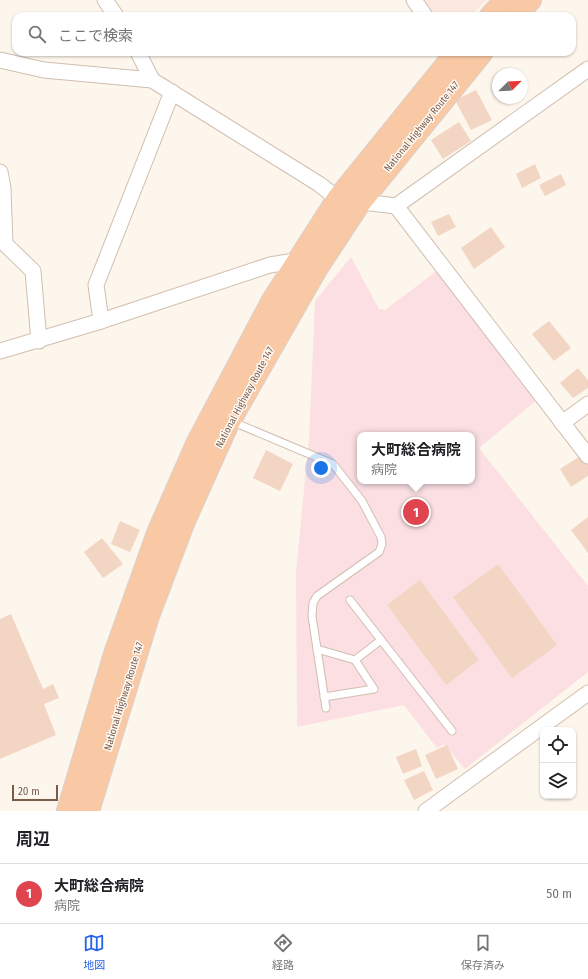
<!DOCTYPE html>
<html lang="ja">
<head>
<meta charset="utf-8">
<style>
	:root { --surface:#fff; --page:#f6f6f6; --text:#202124; --muted:#757577; --line:#e0e0e0; --accent:#2563eb }
	body { margin:0; font-family:"Fira Sans Condensed","Noto Sans JP",sans-serif; background:var(--page); color:var(--text) }
	.controls { position:absolute; right:12px; bottom:12px; display:grid; overflow:hidden; border-radius:8px; box-shadow:0 1px 3px #0004 }
	.controls button { width:36px; height:36px; display:grid; place-items:center; padding:0; border:0; border-bottom:1px solid var(--line); background:var(--surface); color:var(--text); font:20px sans-serif }
	.compass { position:absolute; left:492px; top:68px; width:36px; height:36px; border-radius:50%; background:var(--surface); box-shadow:0 1px 3px #0004; rotate:66deg }
	.scale { position:absolute; left:12px; bottom:10px; width:46px; box-sizing:border-box; padding-left:4px; border:2px solid #7a5c4d; border-top:0; font-size:11px; line-height:14px; white-space:nowrap; color:#7a5c4d; -webkit-text-stroke:3px #fffaf3; paint-order:stroke }
	.you { position:absolute; left:321px; top:468px; width:14px; height:14px; margin:-10px; border:3px solid #fff; border-radius:50%; background:#1a73e8; box-shadow:0 0 0 6px #1a73e833 }
	.badge { display:grid; place-items:center; width:26px; height:26px; border-radius:50%; background:var(--accent); color:#fff; font-size:13px; font-weight:700 }
	.pin { position:absolute; translate:-50% -50%; border:2px solid #fff; box-shadow:0 1px 4px #0006 }
	.popup { position:absolute; left:357px; top:432px; width:118px; height:52px; box-sizing:border-box; display:grid; place-content:center; border-radius:8px; background:var(--surface); filter:drop-shadow(0 1px 3px #0005); font-size:13px; white-space:nowrap; color:var(--muted) }
	.popup b { font-size:15px; color:var(--text) }
	.popup::after { content:''; position:absolute; left:50%; top:100%; margin-left:-8px; border:8px solid transparent; border-top-color:var(--surface) }
	.list { margin:0; padding:0; list-style:none }
	h2 { display:flex; justify-content:space-between; align-items:center; height:52px; margin:0; padding:0 16px; font-size:17px }
	h2 small { font-size:13px; font-weight:400; color:var(--muted) }
	.list li { display:grid; grid-template-columns:26px 1fr auto; gap:12px; align-items:center; box-sizing:border-box; height:60px; padding:0 16px; border-top:1px solid var(--line) }
	.list b { display:block; font-size:15px; white-space:nowrap }
	.list p { margin:0; font-size:13px; white-space:nowrap; color:var(--muted) }
	.list em { font-size:13px; font-style:normal; color:var(--muted) }
	.icon { flex:none; width:22px; height:22px; fill:none; stroke:currentColor; stroke-width:2; stroke-linecap:round; stroke-linejoin:round }
	.map { position:relative; flex:none; width:588px; height:811px; overflow:hidden }
	.search { position:absolute; background:var(--surface); box-shadow:0 1px 3px #0004; left:12px; right:12px; top:12px; height:44px; display:flex; align-items:center; gap:10px; box-sizing:border-box; padding:0 14px; border-radius:12px; color:var(--muted); font-size:15px }
	.sheet { height:112px; background:var(--surface) }
	nav { display:flex; justify-content:space-around; align-items:center; box-sizing:border-box; height:56px; border-top:1px solid var(--line); background:var(--surface); font-size:11px; color:var(--muted) }
	nav a { display:grid; justify-items:center; gap:2px }
	nav .on { color:var(--accent) }
	.map>svg:first-child { display:block }
	.commercial { fill:#fde8e0 }
	.medical { fill:#fbdfe3; fill-rule:evenodd }
	.building { fill:#f3d5c3 }
	.lines { fill:none; stroke-linecap:round; stroke-linejoin:round }
	.service-casing { stroke:#d1beb0; stroke-width:9 }
	.minor-casing { stroke:#d1beb0; stroke-width:17 }
	.trunk-casing { stroke:#dad1cd; stroke-width:24 }
	.service { stroke:#fff; stroke-width:7 }
	.minor { stroke:#fff; stroke-width:15 }
	.trunk { stroke:#f9c8a4; stroke-width:22 }
	.labels { text-anchor:middle; stroke-width:3; stroke-linejoin:round; paint-order:stroke }
	.street-label { font-size:10px; fill:#7a5c4d; stroke:#fffaf3 }
</style>
</head>
<body>
<div class="map">
<svg width="588" height="811" viewBox="0 0 588 811">
	<rect width="100%" height="100%" fill="#fdf6ec"/>
	<polygon class="commercial" points="422,0 486,0 471,16 433,16"/>
	<path class="medical" d="M351,257L379,309L385,310L438,270L537,400L479,448L588,586V672L465,769L444,744L437,748L404,705L297,727L296,572L309,440L315,301ZM360,435H472V481H360Z"/>
	<g class="building">
		<polygon points="476,90 492,120 471,130 455,100"/>
		<polygon points="459,122 471,141 443,159 431,140"/>
		<polygon points="535,164 541,178 522,188 516,174"/>
		<polygon points="561,174 566,185 545,196 539,185"/>
		<polygon points="449,214 456,227 438,236 431,222"/>
		<polygon points="491,227 505,247 474,269 461,248"/>
		<polygon points="549,321 571,348 554,361 532,334"/>
		<polygon points="578,368 588,380 588,388 573,398 560,383"/>
		<polygon points="266,450 293,464 280,491 253,478"/>
		<polygon points="583,454 588,462 588,476 571,487 560,469"/>
		<polygon points="588,517 588,553 571,530"/>
		<polygon points="120,521 140,530 130,552 111,544"/>
		<polygon points="102,538 123,564 103,578 84,552"/>
		<polygon points="498,564 557,645 512,678 453,597"/>
		<polygon points="420,580 479,660 446,685 387,605"/>
		<polygon points="11,614 43,689 53,684 59,698 44,704 56,735 0,759 0,619"/>
		<polygon points="447,745 458,769 436,779 425,755"/>
		<polygon points="416,749 422,766 403,774 396,757"/>
		<polygon points="424,771 433,790 414,800 404,780"/>
	</g>
	<g class="lines">
		<defs>
			<g id="service">
				<polyline points="231,421 333,464 362,501 381,537 382,544 379,552 317,596 313,603 312,616 326,708"/>
				<polyline points="350,600 452,731"/>
				<polyline points="317,649 355,660 381,640"/>
				<polyline points="324,697 374,689 355,660"/>
			</g>
			<g id="minor">
				<polyline points="105,0 116,16"/>
				<polyline points="414,0 425,16"/>
				<polyline points="138,52 152,80"/>
				<polyline points="0,60 44,70 152,80 319,184 338,199 396,206 588,69"/>
				<polyline points="0,172 3,188 5,244 33,271 39,341"/>
				<polyline points="396,206 588,456"/>
				<polyline points="101,321 96,285 172,92"/>
				<polyline points="0,351 101,321 270,265 300,260 304,263"/>
				<polyline points="562,423 588,404"/>
				<polyline points="426,811 588,693"/>
			</g>
			<g id="trunk">
				<polyline points="491,16 506,0"/>
				<polyline points="514,16 530,0"/>
				<polyline points="68,811 115,654 158,533 197,444 272,302 338,199 457,52"/>
				<polyline points="88,811 148,616 184,521 228,423 316,269 360,202 482,52"/>
			</g>
		</defs>
		<use href="#service" class="service-casing"/>
		<use href="#minor" class="minor-casing"/>
		<use href="#trunk" class="trunk-casing"/>
		<use href="#service" class="service"/>
		<use href="#minor" class="minor"/>
		<use href="#trunk" class="trunk"/>
	</g>
	<g class="labels">
		<g class="street-label">
			<text transform="translate(421 126) rotate(-51)" y="4">National Highway Route 147</text>
			<text transform="translate(244 397) rotate(-62)" y="4">National Highway Route 147</text>
			<text transform="translate(123 696) rotate(-73)" y="4">National Highway Route 147</text>
		</g>
	</g>
</svg>
<div class="controls">
<button><svg class="icon" aria-label="locate" viewBox="0 0 24 24"><circle cx="12" cy="12" r="6"/><path d="M12 2v4M12 18v4M2 12h4M18 12h4"/></svg></button>
<button><svg class="icon" aria-label="layers" viewBox="0 0 24 24"><path d="M12 4l9 5-9 5-9-5zM3 14l9 5 9-5"/></svg></button>
</div>
<svg class="compass" viewBox="-18 -18 36 36"><path d="M0-13l5 13h-10z" fill="#e53935"/><path d="M0 13l5-13h-10z" fill="#757577"/></svg>
<div class="scale">20 m</div>
<div class="you"></div>
<div class="pin badge" style="left:416px;top:512px;background:#e0444e">1</div>
<div class="popup"><b>大町総合病院</b>病院</div>
<div class="search"><svg class="icon" aria-label="search" viewBox="0 0 24 24"><circle cx="10" cy="10" r="6"/><path d="M15 15l6 6"/></svg>ここで検索</div>
</div>
<section class="sheet">
<h2>周辺<small></small></h2>
<ul class="list">
<li><span class="badge" style="background:#e0444e">1</span><div><b>大町総合病院</b><p>病院</p></div><em>50 m</em></li>
</ul>
</section>
<nav>
<a class="on"><svg class="icon" aria-label="map" viewBox="0 0 24 24"><path d="M3 6l6-2 6 2 6-2v14l-6 2-6-2-6 2zM9 4v14M15 6v14"/></svg>地図</a>
<a><svg class="icon" aria-label="directions" viewBox="0 0 24 24"><path d="M12 3l9 9-9 9-9-9zM9 14v-3h6M13 9l2 2-2 2"/></svg>経路</a>
<a><svg class="icon" aria-label="saved" viewBox="0 0 24 24"><path d="M7 4h10v16l-5-4-5 4z"/></svg>保存済み</a>
</nav>
</body>
</html>
